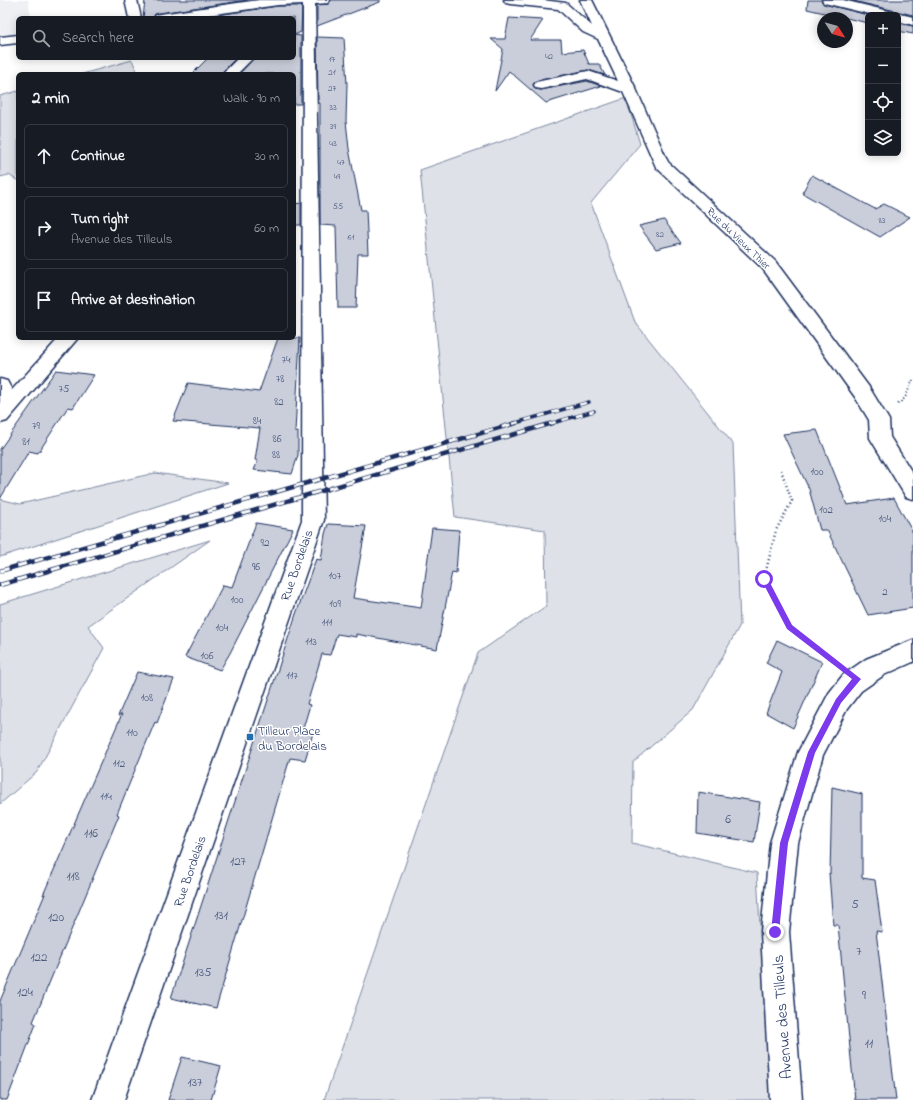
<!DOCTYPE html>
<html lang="en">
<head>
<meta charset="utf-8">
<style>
	:root { --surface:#171b24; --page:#242831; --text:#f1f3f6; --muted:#9ea1a6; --line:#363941 }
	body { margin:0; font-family:"Indie Flower",sans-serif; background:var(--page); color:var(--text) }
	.controls { position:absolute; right:12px; top:12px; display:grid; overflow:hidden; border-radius:6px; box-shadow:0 2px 10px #0003 }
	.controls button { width:36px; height:36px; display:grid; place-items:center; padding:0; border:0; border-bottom:1px solid var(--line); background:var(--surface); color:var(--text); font:20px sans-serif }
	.compass { position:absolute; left:817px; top:12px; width:36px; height:36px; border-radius:50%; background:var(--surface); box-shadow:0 2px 10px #0003; rotate:127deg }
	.stop { position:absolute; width:12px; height:12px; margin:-9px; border:3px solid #7c3aed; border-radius:50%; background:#fff }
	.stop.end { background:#7c3aed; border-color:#fff; box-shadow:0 1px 4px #0008 }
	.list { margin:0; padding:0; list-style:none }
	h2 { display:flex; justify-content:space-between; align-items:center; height:52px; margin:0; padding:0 16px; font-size:17px }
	h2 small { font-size:13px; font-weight:400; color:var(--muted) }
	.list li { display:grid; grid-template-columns:26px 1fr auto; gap:12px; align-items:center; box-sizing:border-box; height:64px; margin:0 8px 8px; padding:0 8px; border:1px solid var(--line); border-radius:6px }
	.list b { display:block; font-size:15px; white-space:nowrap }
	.list p { margin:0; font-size:13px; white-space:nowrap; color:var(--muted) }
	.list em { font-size:13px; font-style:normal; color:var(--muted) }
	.icon { flex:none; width:22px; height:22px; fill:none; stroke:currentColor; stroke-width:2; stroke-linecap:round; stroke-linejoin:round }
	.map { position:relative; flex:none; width:913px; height:1100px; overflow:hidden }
	.search { position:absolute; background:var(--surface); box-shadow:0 2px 10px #0003; left:16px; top:16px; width:280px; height:44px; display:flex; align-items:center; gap:10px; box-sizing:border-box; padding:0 14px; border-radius:6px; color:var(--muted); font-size:15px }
	.panel { position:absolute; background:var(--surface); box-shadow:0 2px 10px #0003; left:16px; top:72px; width:280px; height:268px; border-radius:6px }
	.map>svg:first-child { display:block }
	.built { fill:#eff0f4 }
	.green { fill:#dee1e7; stroke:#7c88a2 }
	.building { fill:#caceda; stroke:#1b2f5e }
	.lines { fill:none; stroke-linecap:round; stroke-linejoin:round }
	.minor-casing { stroke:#1b2f5e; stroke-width:3 }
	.path-far1 { stroke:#1b2f5e; stroke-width:2; stroke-dasharray:1 2.5; stroke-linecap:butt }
	.path { stroke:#1b2f5e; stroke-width:2.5; stroke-dasharray:1 3; stroke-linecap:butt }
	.minor { fill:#fff; fill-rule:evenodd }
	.rail-far1-casing { stroke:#1b2f5e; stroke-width:3.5 }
	.rail-casing { stroke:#1b2f5e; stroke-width:4.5 }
	.rail-far1 { stroke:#fff; stroke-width:2.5; stroke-dasharray:7; stroke-linecap:butt }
	.rail { stroke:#fff; stroke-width:3; stroke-dasharray:9; stroke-linecap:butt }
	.route { fill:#7c3aed }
	.poi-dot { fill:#1f6fb2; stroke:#fff; stroke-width:1.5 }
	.labels { text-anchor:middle; stroke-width:3; stroke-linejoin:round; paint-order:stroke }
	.far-number-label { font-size:9px; fill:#47577d }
	.far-street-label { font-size:11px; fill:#1b2f5e; stroke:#fff }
	.number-label { font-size:11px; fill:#47577d }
	.street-label { font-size:13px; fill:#1b2f5e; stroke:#fff }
	.poi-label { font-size:13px; fill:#1b2f5e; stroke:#fff; text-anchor:start }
	.near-number-label { font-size:13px; fill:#47577d }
	.near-street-label { font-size:16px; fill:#1b2f5e; stroke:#fff }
</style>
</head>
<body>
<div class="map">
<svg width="913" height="1100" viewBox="0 0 913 1100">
	<rect width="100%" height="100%" fill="#fff"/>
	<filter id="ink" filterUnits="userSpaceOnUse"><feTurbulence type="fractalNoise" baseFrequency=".025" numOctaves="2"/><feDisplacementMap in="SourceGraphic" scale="8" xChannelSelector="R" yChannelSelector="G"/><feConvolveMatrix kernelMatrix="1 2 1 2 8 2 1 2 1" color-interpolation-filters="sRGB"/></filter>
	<g filter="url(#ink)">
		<polygon class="built" points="0,0 28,0 31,18 18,18 18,33 0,35"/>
		<g class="green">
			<polygon points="132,60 138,73 137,74 82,74"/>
			<polygon points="18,91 18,181 9,175 0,177 0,96"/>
			<polygon points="626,98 640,144 591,203 635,322 733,444 740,625 693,710 633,762 632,843 757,873 770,1100 324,1100 478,653 546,606 545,530 455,517 420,170"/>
			<polygon points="155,473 228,483 0,557 0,499 20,504"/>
			<polygon points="210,540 88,626 104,648 37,772 0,804 0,604"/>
		</g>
		<g class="building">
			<polygon points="145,0 248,0 160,13 155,14 153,18 143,18"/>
			<polygon points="331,0 380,0 380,2 317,26 317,5 328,4"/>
			<polygon points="808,0 821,0 824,4 868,15 868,23 807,9"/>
			<polygon points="849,0 913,0 913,15"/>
			<polygon points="278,6 302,6 301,32 294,35 294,18 197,18"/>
			<polygon points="509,18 543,20 530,40 561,40 562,52 583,50 589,64 599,64 605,75 588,70 536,81 533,84 535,89 541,90 587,81 601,86 546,103 509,71 495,91 503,49 491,39 505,39"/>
			<polygon points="898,23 913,26 913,34 898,31"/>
			<polygon points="294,35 301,36 301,104 294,104 294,74 239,74 254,58 294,58"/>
			<polygon points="317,37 344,38 347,84 346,121 349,149 361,210 366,210 368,254 358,254 356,308 338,308 336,226 320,225 320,103 318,103"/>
			<polygon points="208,58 236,58 220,74 192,74"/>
			<polygon points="812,175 875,209 884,204 910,217 880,237 802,193"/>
			<polygon points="301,203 301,225 294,225 294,204"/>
			<polygon points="664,220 681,243 656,249 639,226"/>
			<polygon points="278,338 300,338 295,432 298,432 298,455 292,474 254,470 258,461 255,460 260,428 173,421 188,383 259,392"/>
			<polygon points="56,370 94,375 73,408 68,407 38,453 29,451 0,499 0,449"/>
			<polygon points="817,430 847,505 894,498 913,533 913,608 868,615 827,530 820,530 809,489 783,434"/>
			<polygon points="256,523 293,529 230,653 220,670 185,657 223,585 232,587"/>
			<polygon points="328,524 366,526 353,598 421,608 432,528 459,530 456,573 452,572 437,649 356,634 356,637 337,634 330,655 322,654 307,704 310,705 302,732 313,733 305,760 290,758 216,1008 171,998 296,614 316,559 321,560 325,534"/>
			<polygon points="777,640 822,662 793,728 766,713 782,672 766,663"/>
			<polygon points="137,672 174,679 157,723 155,722 130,782 117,814 119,815 33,1022 36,1024 7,1100 0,1100 0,1001 45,894 43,895 122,714 118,716"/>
			<polygon points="832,787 862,794 862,878 875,880 882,932 876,931 896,1100 855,1100 838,925 833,925 829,873 830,874"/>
			<polygon points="698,792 760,802 754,842 697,833"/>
			<polygon points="182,1057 221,1066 211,1100 168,1100"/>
		</g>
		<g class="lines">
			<defs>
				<g id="minor">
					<polygon points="125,0 137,0 141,18 129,18"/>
					<polygon points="259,0 330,0 328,3 315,4 324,520 124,1100 92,1100 302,520 303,4 278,5 186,18 154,18 156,15 160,14"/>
					<polygon points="504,0 542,0 566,3 592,26 580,0 592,0 636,89 668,162 775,261 869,387 889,420 890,437 913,474 913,499 906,497 873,443 870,438 869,420 855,397 763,269 656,167 623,92 587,79 541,89 536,88 534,85 536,82 588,71 618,81 598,39 583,32 558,9 510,4 506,3"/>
					<polygon points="822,0 843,0 913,17 913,25 898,21 898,15 874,15 824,3"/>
					<polygon points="18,35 18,43 0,45 0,37"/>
					<polygon points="238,58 253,58 237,74 222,74"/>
					<polygon points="59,338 78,338 7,421 0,423 0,379 7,381 12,390"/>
					<polygon points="913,640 913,662 884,675 861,691 847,709 823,755 798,843 789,932 802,1100 770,1100 761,932 770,843 798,752 829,693 843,675 866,659"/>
				</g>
			</defs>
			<use href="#minor" class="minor-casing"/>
			<polyline class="path-far1" points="898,404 905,398 913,380"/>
			<polyline class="path" points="781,470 792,501 776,530 764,579 790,627 835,662"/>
			<use href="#minor" class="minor"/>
			<defs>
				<g id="rail-far1">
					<polyline points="512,424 589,402"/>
					<polyline points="549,424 594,411"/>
				</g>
				<g id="rail">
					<polyline points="0,571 516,423"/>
					<polyline points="0,585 553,423"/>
				</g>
			</defs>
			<use href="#rail-far1" class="rail-far1-casing"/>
			<use href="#rail" class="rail-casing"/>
			<use href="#rail-far1" class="rail-far1"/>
			<use href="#rail" class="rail"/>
		</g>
	</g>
	<polygon class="route" points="764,576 767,577 792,625 861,679 841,703 815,753 788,843 779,932 778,935 775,936 772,935 771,932 780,843 808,752 836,699 852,679 787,629 761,579"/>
	<rect class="poi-dot" x="246" y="733" width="8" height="8" rx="2"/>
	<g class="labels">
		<g class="far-number-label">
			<text x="549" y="59">42</text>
			<text x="332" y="62">17</text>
			<text x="332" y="75">21</text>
			<text x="332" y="91">27</text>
			<text x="333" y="110">33</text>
			<text x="333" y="129">39</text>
			<text x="333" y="146">43</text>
			<text x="341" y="165">47</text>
			<text x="337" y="179">49</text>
			<text x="338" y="209">55</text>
			<text x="882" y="223">83</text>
			<text x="660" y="237">82</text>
			<text x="351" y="240">61</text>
		</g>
		<g class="far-street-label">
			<text transform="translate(739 238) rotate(44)" y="4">Rue du Vieux Thier</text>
		</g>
		<g class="number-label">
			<text x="286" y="363">74</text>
			<text x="280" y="382">78</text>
			<text x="64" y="392">75</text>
			<text x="279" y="405">82</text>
			<text x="257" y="424">84</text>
			<text x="36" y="429">79</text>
			<text x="277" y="442">86</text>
			<text x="26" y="445">81</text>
			<text x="276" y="458">88</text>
			<text x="817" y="475">100</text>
			<text x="826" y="513">102</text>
			<text x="885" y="522">104</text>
			<text x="265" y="546">92</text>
			<text x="256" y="570">96</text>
			<text x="335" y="579">107</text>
			<text x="885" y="595">2</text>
			<text x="237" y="603">100</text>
			<text x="335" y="607">109</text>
			<text x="327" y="626">111</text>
			<text x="222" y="631">104</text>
			<text x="311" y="645">113</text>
			<text x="207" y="659">106</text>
			<text x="292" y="679">117</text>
			<text x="147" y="701">108</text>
			<text x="132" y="736">110</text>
			<text x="119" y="767">112</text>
			<text x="106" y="800">114</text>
		</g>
		<g class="street-label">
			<text transform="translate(296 565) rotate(-71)" y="5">Rue Bordelais</text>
			<text transform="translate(189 871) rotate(-71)" y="5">Rue Bordelais</text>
		</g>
		<g class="poi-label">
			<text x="258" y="735">Tilleur Place<tspan x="258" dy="15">du Bordelais</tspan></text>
		</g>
		<g class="near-number-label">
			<text x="728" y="823">6</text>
			<text x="91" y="837">116</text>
			<text x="238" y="865">127</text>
			<text x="73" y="880">118</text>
			<text x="855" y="908">5</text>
			<text x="221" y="919">131</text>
			<text x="56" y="921">120</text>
			<text x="859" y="955">7</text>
			<text x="39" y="961">122</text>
			<text x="203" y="976">135</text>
			<text x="25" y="996">124</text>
			<text x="864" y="999">9</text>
			<text x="869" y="1047">11</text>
			<text x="195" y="1086">137</text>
		</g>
		<g class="near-street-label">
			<text transform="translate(781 1017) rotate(-94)" y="6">Avenue des Tilleuls</text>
		</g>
	</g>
</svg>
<div class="controls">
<button>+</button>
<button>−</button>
<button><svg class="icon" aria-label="locate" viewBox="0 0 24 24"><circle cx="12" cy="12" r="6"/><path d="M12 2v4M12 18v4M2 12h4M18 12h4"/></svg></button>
<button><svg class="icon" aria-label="layers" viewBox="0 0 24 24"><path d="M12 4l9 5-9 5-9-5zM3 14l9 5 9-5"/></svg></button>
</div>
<svg class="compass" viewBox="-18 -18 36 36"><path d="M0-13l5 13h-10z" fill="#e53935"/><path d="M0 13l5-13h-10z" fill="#9ea1a6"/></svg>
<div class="stop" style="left:764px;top:579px"></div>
<div class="stop end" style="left:775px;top:932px"></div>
<div class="search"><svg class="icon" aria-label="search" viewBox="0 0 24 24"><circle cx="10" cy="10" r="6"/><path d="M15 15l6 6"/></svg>Search here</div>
<section class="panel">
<h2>2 min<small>Walk · 90 m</small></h2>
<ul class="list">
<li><svg class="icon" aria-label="ahead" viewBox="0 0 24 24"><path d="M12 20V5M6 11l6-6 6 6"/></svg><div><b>Continue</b></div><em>30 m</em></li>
<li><svg class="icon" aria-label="right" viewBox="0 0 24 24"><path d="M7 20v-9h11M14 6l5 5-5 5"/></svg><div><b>Turn right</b><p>Avenue des Tilleuls</p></div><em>60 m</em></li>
<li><svg class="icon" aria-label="arrive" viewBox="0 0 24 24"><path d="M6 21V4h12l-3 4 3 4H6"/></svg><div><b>Arrive at destination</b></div></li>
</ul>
</section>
</div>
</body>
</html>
